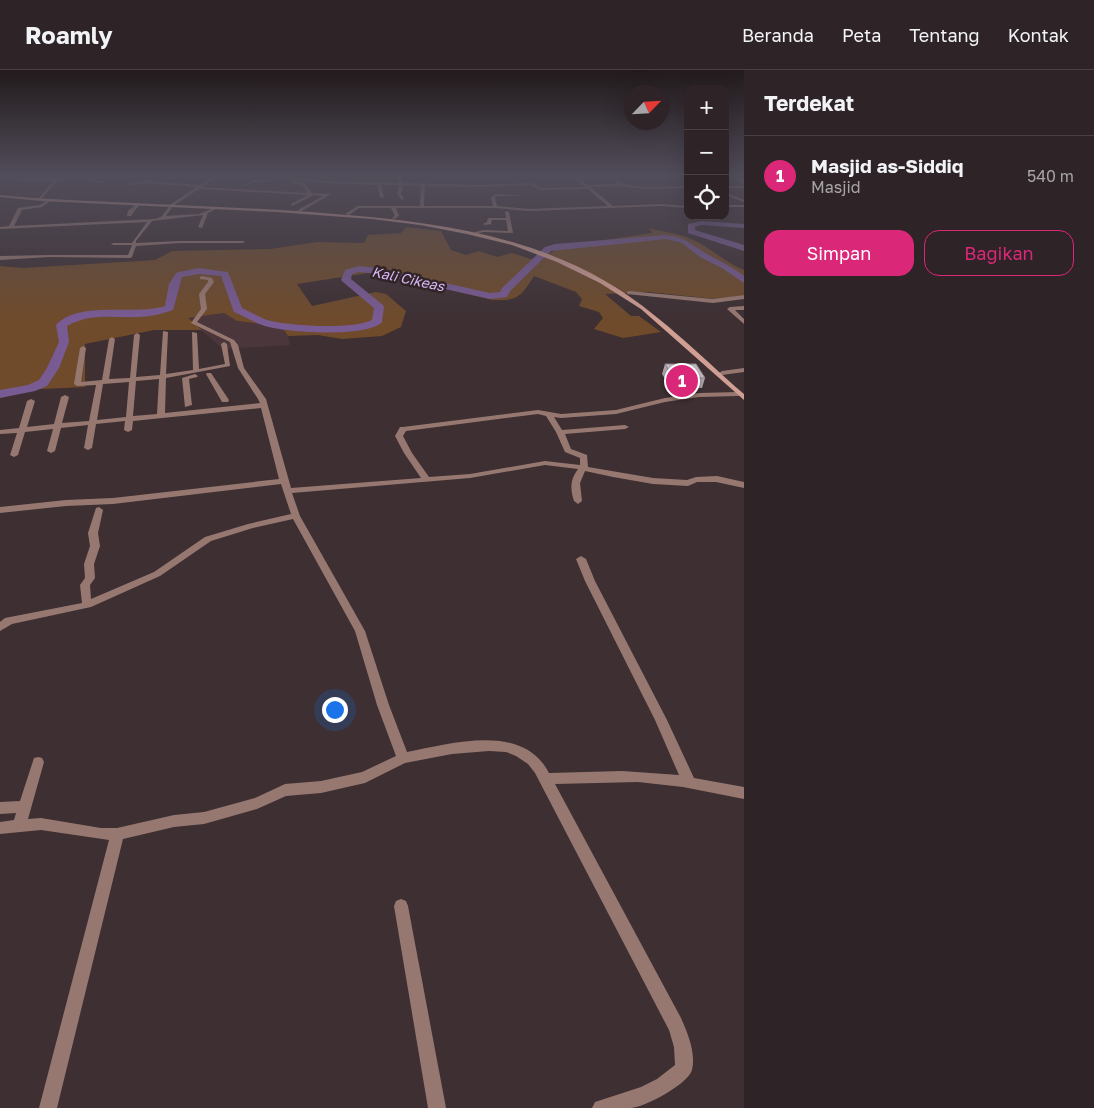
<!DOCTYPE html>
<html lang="id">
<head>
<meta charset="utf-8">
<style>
	:root { --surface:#2e2326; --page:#362b2e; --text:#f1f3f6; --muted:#a7a4a7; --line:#494043; --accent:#db2777 }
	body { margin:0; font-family:"Golos Text",sans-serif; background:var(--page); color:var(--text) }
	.controls { position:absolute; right:15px; top:15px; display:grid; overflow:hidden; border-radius:10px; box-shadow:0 5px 20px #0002 }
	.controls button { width:45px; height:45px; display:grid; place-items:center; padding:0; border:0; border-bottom:1px solid var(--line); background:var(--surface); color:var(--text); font:25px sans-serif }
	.compass { position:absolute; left:624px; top:15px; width:45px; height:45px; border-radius:50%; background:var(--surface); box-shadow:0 5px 20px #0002; rotate:65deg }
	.you { position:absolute; left:334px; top:639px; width:18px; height:18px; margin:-12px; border:4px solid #fff; border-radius:50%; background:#1a73e8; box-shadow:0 0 0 8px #1a73e833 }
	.badge { display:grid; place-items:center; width:32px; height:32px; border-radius:50%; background:var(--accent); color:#fff; font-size:16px; font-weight:700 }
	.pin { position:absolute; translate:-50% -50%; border:2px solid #fff; box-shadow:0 1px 5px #0006 }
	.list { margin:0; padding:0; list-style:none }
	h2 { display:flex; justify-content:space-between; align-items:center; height:65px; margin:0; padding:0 20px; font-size:21px }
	h2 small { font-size:16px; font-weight:400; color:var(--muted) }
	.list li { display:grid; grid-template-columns:32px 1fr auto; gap:15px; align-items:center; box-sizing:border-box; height:80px; padding:0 20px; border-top:1px solid var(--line) }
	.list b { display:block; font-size:19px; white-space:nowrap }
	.list p { margin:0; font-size:16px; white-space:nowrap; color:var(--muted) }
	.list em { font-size:16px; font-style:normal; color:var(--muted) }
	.actions { display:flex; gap:10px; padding:15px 20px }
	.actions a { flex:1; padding:11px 0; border:1px solid var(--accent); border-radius:15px; text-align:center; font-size:18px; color:var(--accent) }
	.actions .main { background:var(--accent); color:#fff }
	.icon { flex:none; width:28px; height:28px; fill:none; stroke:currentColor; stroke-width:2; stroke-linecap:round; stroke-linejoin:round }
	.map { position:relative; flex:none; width:744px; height:1038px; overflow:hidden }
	header { display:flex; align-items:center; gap:30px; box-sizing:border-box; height:70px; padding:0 25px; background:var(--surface); border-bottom:1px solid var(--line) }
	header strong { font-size:24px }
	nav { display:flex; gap:28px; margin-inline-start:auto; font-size:18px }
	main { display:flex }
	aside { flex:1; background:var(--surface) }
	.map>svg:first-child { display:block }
	.built { fill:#4b363b }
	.green { fill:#6f4b2b }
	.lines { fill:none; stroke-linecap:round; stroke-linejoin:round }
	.river { fill:#795b93; fill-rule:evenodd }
	.street { fill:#977871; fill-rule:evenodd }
	.secondary { fill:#d09e92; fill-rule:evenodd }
	.wall { fill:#b1a6ae }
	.building { fill:#cec1ca; stroke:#90878d }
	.labels { text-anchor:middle; stroke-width:5; stroke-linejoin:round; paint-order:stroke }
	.far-water-label { font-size:14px; font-style:italic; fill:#d7b5f7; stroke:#322528 }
</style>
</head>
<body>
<header>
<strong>Roamly</strong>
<nav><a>Beranda</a><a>Peta</a><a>Tentang</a><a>Kontak</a></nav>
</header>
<main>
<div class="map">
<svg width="744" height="1038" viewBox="0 0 744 1038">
	<rect width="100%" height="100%" fill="#3d2f32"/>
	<polygon class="built" points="224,243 237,251 281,256 288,266 290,275 223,279 187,248"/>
	<path class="green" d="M406,157L441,161L451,180L466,185L479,181L497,187L512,183L540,192L548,184L564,176L652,163L649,158C662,162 679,163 691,169C710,177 724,192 744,200V225L716,229L648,222L605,224L631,246H639L661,262L623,268L594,259L603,248L599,242L579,236L582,229L576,222L534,206C521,226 519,231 493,230L383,204L368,203L297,214L312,236L376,222L386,224L406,241L401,257L382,266L342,269L318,265L288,266L281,256L237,251L224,243L188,248L202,260H154L85,274V317L0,321V196L23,198L155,190L172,181L270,179L317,172L364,173L368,165L401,163Z"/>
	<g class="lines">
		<g class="river">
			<polygon points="701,151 744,154 744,158 701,155 695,157 695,160 744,175 744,181 688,163 688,154"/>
			<path d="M666,165C687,167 692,176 709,185C721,192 733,197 744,206V213L722,198L700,187L682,173L666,169L551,181L510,221L507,227L490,229L378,204L359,202L352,204L351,209L383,235L384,237L382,252C367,268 283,263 262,255C253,252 244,246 234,242L221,206L199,204L182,207L173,240C161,244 150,247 138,247C113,248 90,243 67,256L69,272L59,298L47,316L35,321L0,328V320L28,315L39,310L47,298L59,272L56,255C79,230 134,246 165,236L169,214L176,203L179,202L199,198L228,202L242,238C251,242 259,247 267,250C288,256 353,260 372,250L374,238L343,212L341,210L345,200L359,196L378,198L490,223L500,222L502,218L545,177L555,174Z"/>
		</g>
		<g class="street">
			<polygon points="76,106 91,107 91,109 106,112 104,113 89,111 88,109 81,108 58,110 41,129 39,128 53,111 1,111"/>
			<polygon points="154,106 159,106 150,111 200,115 214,106 218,106 202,117 308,123 302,115 292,113 293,111 304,113 312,123 331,124 300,142 298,140 323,126 314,125 292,136 291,134 308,125 199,119 173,136 166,146 199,144 216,137 216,139 208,143 202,158 198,157 203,145 152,151 136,171 136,173 180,171 245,171 243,173 180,173 136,176 132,187 130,188 49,187 0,190 0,186 49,185 128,185 132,175 113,175 111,174 113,173 132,173 147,152 0,159 0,157 9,156 18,138 40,135 49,129 50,131 42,137 22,140 14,156 155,149 161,147 171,134 197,117 145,113 129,115 127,114 144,111"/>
			<path d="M262,106L323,111L399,113L397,106H401L403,113L480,115L532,113L541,118L585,117L572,106H628L580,109L587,115L617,114L614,111L616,110C633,121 667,116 688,116V118L645,119L620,116L590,117L613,136L661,134L688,136V138L661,136L529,141L495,138H396L399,146L394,149L392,148L395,146L391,138H359L349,145L345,144L358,136H420L421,116L403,115L401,124L404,129L402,130L397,124L399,115H381L384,127L382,128L380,127L377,115L323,113ZM531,115L540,120L588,119L608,136L529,139L497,136L495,128L496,126H525L495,124L491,128L493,136H424L425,116L480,117Z"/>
			<polygon points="731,106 735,106 744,111 744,114"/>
			<polygon points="253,110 271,110 273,111 254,112 246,116 246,114"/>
			<rect x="725" y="116" width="19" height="2"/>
			<polygon points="725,122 744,130 744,132 725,125"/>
			<polygon points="137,133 140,134 131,146 127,146 128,141"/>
			<rect x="725" y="135" width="19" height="2"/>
			<polygon points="507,141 509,142 513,163 484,162 475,164 475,162 484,160 508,161 506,150 492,150 491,154 485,155 483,154 487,152 488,148 506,148 505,142"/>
			<path d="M202,206L212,208L214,212L205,224L207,239L197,252L234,270L238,275L244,298L266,329L291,418L421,408L404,383L395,366L400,357H403L538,340L561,344L616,340L665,328L699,323L738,322L742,324L738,326L699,327L665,332L616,344L561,348L554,347L562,360L625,355L629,357L625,359L565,364L571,379L587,385L588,397L653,408L687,410L696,407L717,406L744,412V418L716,412H697L688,416L653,414L613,407L585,401L580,413L582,431L578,434L574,431C570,419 570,410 578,399L545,395L470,408L292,423L300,446L365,561L389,635L407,682C451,674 523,652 549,703L622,701L679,705L655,650L585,511L576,489L581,486L586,489L595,511L667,650L694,708L744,717V729L683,717L638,712L555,714L681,948C688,964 696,983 692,1000C687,1015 645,1037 631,1038C618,1038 605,1038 592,1038L595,1032L641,1017L657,1009L675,995L674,977L669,960L535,703L528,694L516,686L506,682L489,681L452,684L405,693L365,713L321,723L286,726L257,739L204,754L174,757L123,769L57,1038H39L109,770L41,760L0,764V752L14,750L16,743L0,744V732L20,731L34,688L38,687L42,688L44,692L28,749L41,748L101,758H117L174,745L204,742L255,728L285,714L321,711L362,702L396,686L377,635L355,561L293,449L253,458L211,471L160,506L91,537L12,554L0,561V552L5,548L82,533L80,515L85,508L84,494L90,476L88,463L96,438L99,437L103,440L98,463L100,476L94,494L95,508L90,515L91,529L154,502L205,467L248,454L291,444L281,414L113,434L66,436L0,443V437L66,430L113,428L279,409L261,338L133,351L132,360L128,362L124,360L125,351L96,354L92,378L88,380L84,378L88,355L61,358L55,381L51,383L47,381L53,359L25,362L18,385L14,387L10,385L17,363L0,364V360L19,358L27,331L31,329L35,331L27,357L54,354L61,327L65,325L69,327L62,353L89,351L96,315L77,316L74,314L80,278L83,276L86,278L81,312L102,310L109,269L112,267L115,269L109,309L130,308L134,265L137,263L140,265L136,307L160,305L163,261L168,262L166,304L193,300L192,262L197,263L199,299L225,294L221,274L224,272L227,274L230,296L166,308L165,343L260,333L258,329L238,298L230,272L191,253L201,239L199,224L208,212V210L200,209V207ZM159,309L157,344L133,346L136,311ZM129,312L126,347L97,350L103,314ZM538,344L546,346L556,362L565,382L580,388V395L545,391L470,404L429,407L412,383L403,366L406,361Z"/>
			<polygon points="629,221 713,229 744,225 744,229 713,233 627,224 627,222"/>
			<polygon points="744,236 744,240 735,240 744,249 744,254 727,239 730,237"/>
			<polygon points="744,298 744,302 722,305 719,303 722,301"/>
			<polygon points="207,303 211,303 229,330 228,332 222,332 206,304"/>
			<polygon points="195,304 198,306 197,307 189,309 192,335 185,337 182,308"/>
			<polygon points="401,829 406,831 408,836 446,1038 428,1038 394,836 396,831"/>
		</g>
		<path class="secondary" d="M0,125C37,129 74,130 112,132C190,136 269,138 347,145C435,152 528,166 605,211C657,241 699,285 744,324V330L641,239L600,213L557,192L512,175L467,164L420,155L372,149L276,142L42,131L0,127Z"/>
	</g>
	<polygon class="wall" points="665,294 705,308 702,318 670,317 662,304"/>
	<polygon class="building" points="665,294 696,294 705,308 673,307"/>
	<linearGradient id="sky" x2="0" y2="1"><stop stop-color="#221a1c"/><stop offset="0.42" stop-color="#514d5a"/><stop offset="1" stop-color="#514d5a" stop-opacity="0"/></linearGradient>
	<rect width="744" height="251" fill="url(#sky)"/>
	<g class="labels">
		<g class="far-water-label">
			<text transform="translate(408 209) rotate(12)" y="5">Kali Cikeas</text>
		</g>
	</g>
</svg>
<div class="controls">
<button>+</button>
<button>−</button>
<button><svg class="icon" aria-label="locate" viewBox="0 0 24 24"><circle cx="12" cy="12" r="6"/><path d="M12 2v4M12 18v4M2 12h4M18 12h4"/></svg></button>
</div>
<svg class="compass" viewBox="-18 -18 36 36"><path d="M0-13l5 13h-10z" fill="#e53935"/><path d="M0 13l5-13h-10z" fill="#a7a4a7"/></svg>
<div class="you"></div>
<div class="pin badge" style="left:682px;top:311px">1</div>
</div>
<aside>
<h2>Terdekat<small></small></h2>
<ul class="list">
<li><span class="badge">1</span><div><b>Masjid as-Siddiq</b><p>Masjid</p></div><em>540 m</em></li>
</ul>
<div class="actions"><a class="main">Simpan</a><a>Bagikan</a></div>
</aside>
</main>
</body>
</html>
